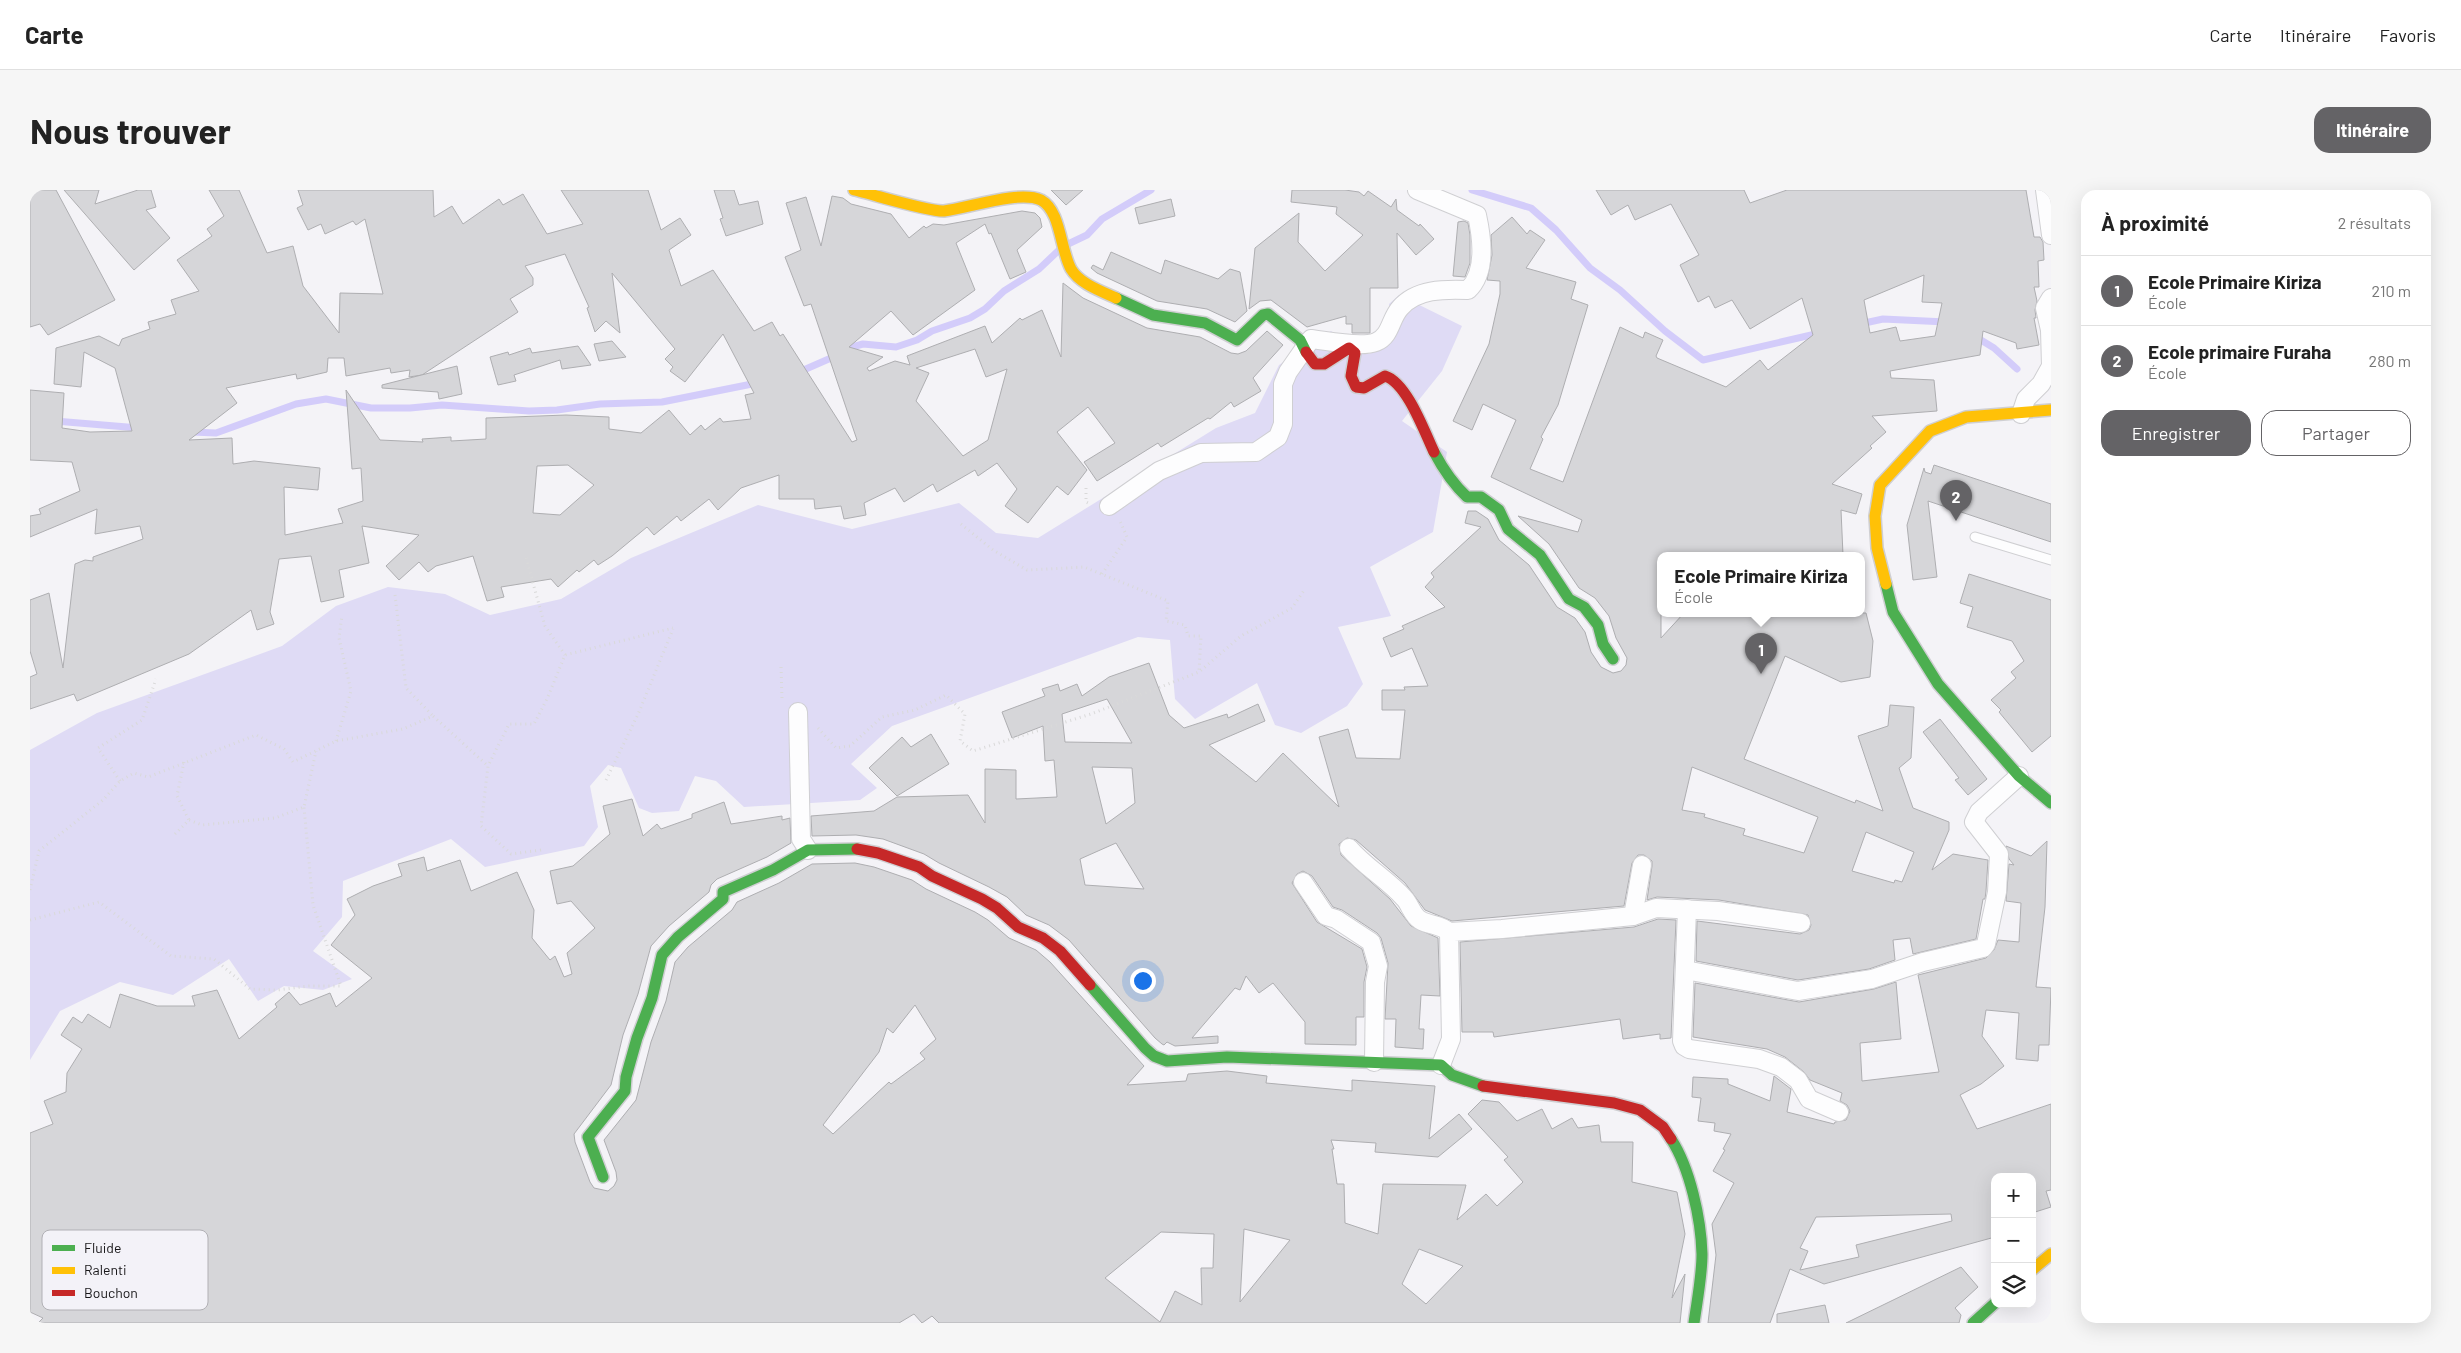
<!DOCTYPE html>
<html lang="fr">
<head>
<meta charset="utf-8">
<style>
	:root { --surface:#fff; --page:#f6f6f6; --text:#222; --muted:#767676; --line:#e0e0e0; --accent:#646366 }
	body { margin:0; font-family:Barlow,sans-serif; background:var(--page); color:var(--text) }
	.controls { position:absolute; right:15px; bottom:15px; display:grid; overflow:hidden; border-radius:10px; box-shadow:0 5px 20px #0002 }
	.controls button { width:45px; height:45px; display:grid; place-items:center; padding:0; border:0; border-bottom:1px solid var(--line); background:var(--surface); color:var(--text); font:25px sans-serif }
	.you { position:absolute; left:1112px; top:790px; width:18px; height:18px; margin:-12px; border:4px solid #fff; border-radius:50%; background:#1a73e8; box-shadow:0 0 0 8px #1a73e833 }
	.badge { display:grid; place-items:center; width:32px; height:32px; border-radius:50%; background:var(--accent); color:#fff; font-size:16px; font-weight:700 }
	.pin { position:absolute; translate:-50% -41px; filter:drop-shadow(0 1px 2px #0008) }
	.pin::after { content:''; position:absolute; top:26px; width:18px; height:15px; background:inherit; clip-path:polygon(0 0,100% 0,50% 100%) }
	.popup { position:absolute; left:1627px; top:362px; width:208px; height:65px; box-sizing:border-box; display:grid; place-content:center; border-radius:10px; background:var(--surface); filter:drop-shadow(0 1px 4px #0005); font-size:16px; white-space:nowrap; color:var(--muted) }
	.popup b { font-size:19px; color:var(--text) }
	.popup::after { content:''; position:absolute; left:50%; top:100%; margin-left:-10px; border:10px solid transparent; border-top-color:var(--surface) }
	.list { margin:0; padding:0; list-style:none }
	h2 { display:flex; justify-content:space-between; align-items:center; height:65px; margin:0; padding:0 20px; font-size:21px }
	h2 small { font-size:16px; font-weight:400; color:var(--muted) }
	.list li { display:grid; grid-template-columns:32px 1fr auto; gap:15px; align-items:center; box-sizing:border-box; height:70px; padding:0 20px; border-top:1px solid var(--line) }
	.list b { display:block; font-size:19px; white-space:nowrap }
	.list p { margin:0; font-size:16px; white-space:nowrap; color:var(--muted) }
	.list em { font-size:16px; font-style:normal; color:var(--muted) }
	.actions { display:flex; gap:10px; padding:15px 20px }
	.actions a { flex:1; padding:11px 0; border:1px solid var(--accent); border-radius:15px; text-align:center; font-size:18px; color:var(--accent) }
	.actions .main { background:var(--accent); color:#fff }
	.icon { flex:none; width:28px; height:28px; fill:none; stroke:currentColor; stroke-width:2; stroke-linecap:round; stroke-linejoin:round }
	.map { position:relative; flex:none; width:2021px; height:1133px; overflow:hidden; border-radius:15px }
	header { display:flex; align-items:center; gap:30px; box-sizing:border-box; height:70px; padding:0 25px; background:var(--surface); border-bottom:1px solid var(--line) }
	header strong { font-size:24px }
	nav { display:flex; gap:28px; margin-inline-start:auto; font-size:18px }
	.intro { display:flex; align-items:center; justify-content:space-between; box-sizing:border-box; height:120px; padding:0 30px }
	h1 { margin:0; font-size:35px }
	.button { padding:12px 22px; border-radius:15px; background:var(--accent); color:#fff; font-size:18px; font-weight:700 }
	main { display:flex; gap:30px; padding:0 30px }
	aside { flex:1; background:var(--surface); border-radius:15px; box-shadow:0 5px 20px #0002 }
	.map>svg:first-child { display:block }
	.green { fill:#dfdbf5 }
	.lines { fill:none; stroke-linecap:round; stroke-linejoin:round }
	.stream { stroke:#d3ccfa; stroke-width:7 }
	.building { fill:#d6d6d9; stroke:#aeaeb1; fill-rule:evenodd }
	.lane-casing { stroke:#cfcfd2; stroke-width:11 }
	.street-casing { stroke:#cfcfd2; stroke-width:20 }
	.fast-casing { stroke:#cfcfd2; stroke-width:14 }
	.slow-casing { stroke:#cfcfd2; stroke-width:14 }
	.jam-casing { stroke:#cfcfd2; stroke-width:14 }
	.path { stroke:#d9d9d9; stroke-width:3; stroke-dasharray:1 4; stroke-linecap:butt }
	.lane { stroke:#fdfdfe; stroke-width:9 }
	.street { stroke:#fdfdfe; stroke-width:18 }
	.fast { stroke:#4caf50; stroke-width:11 }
	.slow { stroke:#ffc107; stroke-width:11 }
	.jam { stroke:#c62828; stroke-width:11 }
	.key { fill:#f3f2f8; stroke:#b1b0b5; stroke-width:1 }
	.key-label { font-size:14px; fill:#171618 }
</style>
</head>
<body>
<header>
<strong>Carte</strong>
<nav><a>Carte</a><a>Itinéraire</a><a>Favoris</a></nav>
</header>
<div class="intro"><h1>Nous trouver</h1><a class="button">Itinéraire</a></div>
<main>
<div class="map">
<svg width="2021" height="1133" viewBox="0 0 2021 1133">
	<rect width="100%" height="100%" fill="#f4f3f7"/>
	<polygon class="green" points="1369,105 1432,136 1412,181 1372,231 1417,262 1403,342 1340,377 1361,426 1308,437 1333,494 1317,516 1271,543 1245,535 1227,493 1165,529 1145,509 1140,450 1108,447 862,536 821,574 847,598 830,610 714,617 686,591 665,586 649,621 622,623 609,618 591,578 578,575 560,596 568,637 554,656 455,677 421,649 313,691 312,727 283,761 322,789 293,800 254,796 228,811 199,769 143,805 90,792 30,821 0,870 0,560 67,523 252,456 306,416 358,397 415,404 460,425 531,409 601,368 728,315 822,339 929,313 966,343 1008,348 1186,238 1225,223 1249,175 1301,141 1338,164 1351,160 1362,151 1359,114"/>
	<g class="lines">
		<g class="stream">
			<polyline points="1442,0 1501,18 1526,40 1560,78 1590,100 1635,141 1673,170 1790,143"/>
			<polyline points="1036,55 1057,45 1072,29 1121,0"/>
			<polyline points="1830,134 1853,129 1916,132"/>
			<polyline points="1946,147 1964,158 1987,179"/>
			<polyline points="769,182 801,168 818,158 833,154 866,157 887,150 902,141 940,128 955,119 974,101 1009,79 1028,61"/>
			<polyline points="25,231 109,238"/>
			<polyline points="162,242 186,243 266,214 296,209 341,218 380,218 412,215 499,221 527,220 570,214 632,212 727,193"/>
		</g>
	</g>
	<g class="building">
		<polygon points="0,0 26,0 85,110 18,145 10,134 0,137"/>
		<polygon points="34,0 69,0 65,14 108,0 121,0 126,17 116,20 140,48 104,80"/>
		<path d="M179,0H209L237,63L263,56L273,96L309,143L310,103L353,104L335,29L326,35L323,31L295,44L291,34L278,40L267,18L273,15L268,0H403L404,27L422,16L433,34L469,9L473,15L493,4L517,44L553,34L531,0H618L631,40L650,28L661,45L639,60L651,96L683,80L724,141L742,132L750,146L753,144L822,252L827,250L781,114L774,116L755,67L771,60L756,13L776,7L791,56L802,6L813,8L821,14L861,24L879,48L894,36L896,38L903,34L914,35L992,21L1005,23L1010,28L1012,37L987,60L996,82L980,89L961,43L959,44L955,34L926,53L945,100L883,145L861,121L819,157L853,167L837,178L839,181L865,171L880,175L877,166L955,136L962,153L990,128L992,130L1012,120L1031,167L1033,93L1053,108L1117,138L1170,147L1201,163L1208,164L1216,161L1237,141L1253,155L1223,188L1231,201L1204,217L1201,212L1180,229L1178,228L1131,257L1128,253L1067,291L1054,272L1085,253L1058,217L1027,242L1057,280L1038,305L1027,296L998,333L975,316L987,299L967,273L948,286L945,280L907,302L903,294L874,312L865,298L834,313L836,325L814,329L811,316L785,319L784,309H749V285L711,298L688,320L679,309L651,331L647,326L624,345L617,337L582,366L568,375L564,370L549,382L547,380L528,397L521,389L471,397L474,407L457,411L443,366L406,376L398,382L389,372L369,390L356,376L389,345L332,336L339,373L309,380L314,407L291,412L281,366L249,369L240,422L244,434L227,440L221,420L159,464L47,511L44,504L0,519V487L7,484L0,461V410L19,403L33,478L45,374L55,370L63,371V367L113,349L110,336L65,344L67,319L0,347V326L11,324L9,319L50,301L42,272L0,270V200L34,203L32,238L60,242L102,241L85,178L54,162L51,197L24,194L26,158L69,146L89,156L92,149L120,139L118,132L146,124L141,110L169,101L147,70L182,46L177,39L194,26ZM535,64L559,117L557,118L565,142L576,131L590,143L582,83L645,159L635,169L643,177L640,181L655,192L693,144L724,203L715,205L721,229L693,232L690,228L675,240L671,235L660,245L639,220L611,243L579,239V227L536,225L456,228V249L421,251V247L392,249L393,252L350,250L316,200L322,279L331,278L333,311L308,319L313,333L255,345L254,297L288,300L290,278L224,271L203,274L202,248L159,250L207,213L196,198L266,184L267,189L297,182L298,168H314L316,186L360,178L361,183L380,180L379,187L392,185L488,122L480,109L503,95V88L495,76ZM945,159L956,187L977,179L958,250L933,266L886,211L899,183L886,178ZM538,275L564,295L530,325L503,323L507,276Z"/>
		<polygon points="684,0 704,0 709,15 728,11 733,34 696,46 690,29 693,28"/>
		<polygon points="1021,0 1053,0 1036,15"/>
		<polygon points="1262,0 1315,0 1329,2 1334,6 1338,1 1361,17 1366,9 1367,20 1389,36 1390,34 1404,49 1386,65 1367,43 1368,98 1340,98 1340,143 1322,143 1322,134 1316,134 1316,126 1277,137 1241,110 1230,111 1219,119 1225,58 1269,23 1268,52 1295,81 1333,45 1306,24 1307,17 1261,12"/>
		<path d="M1566,0H1714L1720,13L1757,0H1996L2004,47H2010L2013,52L2014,70L2008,71L2009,97H2004L2007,111L2005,120L2006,128H2004L2009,155L1987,159L1986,153L1953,141L1950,165L1860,181L1861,188L1904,190L1907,221L1842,226L1856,242L1840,256L1842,258L1802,294L1832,304L1826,324L1811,320L1813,365H1631V448L1654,423H1836L1843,451L1840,487L1811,492L1755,466L1714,569L1825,613L1826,610L1853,621L1828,546L1858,536L1860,515L1884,517L1881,568L1869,578L1883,618L1919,632V640L1902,680L1923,664L1958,670L1956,701L1955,709H1953L1946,749L1883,764L1880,748L1863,750L1865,770L1839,779L1768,790L1666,771L1667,731L1770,744L1779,740L1781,735L1778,725L1689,710L1627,707L1617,710L1622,676V671L1614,665H1608L1602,673L1594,716L1422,731L1395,720L1375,693L1326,650L1317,648L1309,654L1311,665L1360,709L1381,736L1408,748L1410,806L1391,805L1389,839H1394L1393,859L1365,857L1366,829H1355L1358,773L1351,748L1347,743L1312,720L1303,717L1282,686L1273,681L1267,684L1262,693L1287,732L1332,759L1337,777L1334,792V827H1326V855L1275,854V832L1243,793L1229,803L1216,786L1210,800L1205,798L1162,848L1188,846V853L1145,856L1137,852L1134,855L1132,854L1125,848L1039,750L1019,735L996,725L977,707L959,697L909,673L894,664L853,649L826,645L782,646L781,626L844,621L867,607L938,605L955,633V579L986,580V609L1027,607L1024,570L1015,571L1013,536L982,548L972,522L1015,506L1012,499L1028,494L1030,501L1047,494L1052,506L1079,487L1119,473L1139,525L1154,538L1197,524L1198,528L1228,514L1235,531L1179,555L1226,592L1253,563L1309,617L1289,547L1318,539L1326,568L1370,569L1375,520H1352V500H1375L1374,497L1398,496L1382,458L1361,467L1353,448L1374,439L1372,436L1415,417L1395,397L1404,387L1401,383L1451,337L1435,333L1438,321H1446L1458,329L1469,350L1499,375L1527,417L1545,428L1555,442L1561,462L1571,477L1583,483L1591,481L1596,475L1597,468L1586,448L1579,426L1565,408L1549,398L1519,354L1488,326L1548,342L1552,330L1461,287L1486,230L1453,214L1442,240L1423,231L1459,154L1470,104V91L1457,90L1462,65L1461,45L1482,27L1497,44L1500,40L1515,50L1496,78L1546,92L1541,109L1558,115L1528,215L1511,247L1513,249L1500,279L1533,292L1590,137L1613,148L1615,142L1633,150L1626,166L1627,168L1696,197L1730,170L1738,180L1783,145L1772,108L1720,139L1702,110L1685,118L1679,106L1668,112L1650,75L1669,65L1641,14L1605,30L1598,15L1581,25ZM1894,85L1892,112L1912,113L1905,146L1870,151L1866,137L1840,143L1834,110ZM1077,509L1102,553L1035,552L1032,524ZM1062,577L1102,578L1105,613L1076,634ZM1662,577L1788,627L1774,663L1713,645L1715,639L1674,627L1675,624L1652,620ZM1836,642L1884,662L1872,692L1865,690L1864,693L1822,681ZM1086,653L1114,699L1055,695L1050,669Z"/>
		<polygon points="1141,9 1145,26 1109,34 1105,18"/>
		<polygon points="1434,31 1438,33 1440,45 1440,73 1435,87 1423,86 1428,32"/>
		<polygon points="1081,62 1131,84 1135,70 1188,89 1200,79 1210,82 1217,121 1205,132 1177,119 1127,111 1067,83 1061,78 1063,75 1073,80"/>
		<polygon points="582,151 596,167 569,171 564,154"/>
		<polygon points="548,156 561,175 532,179 530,170 484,185 486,191 468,195 460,167 478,162 479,165 500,158 502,163"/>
		<polygon points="427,176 432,204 409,209 408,202 352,198 352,195"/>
		<polygon points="1904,275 2021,314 2021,352 1898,311 1907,387 1883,390 1877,335 1894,278 1895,282 1901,284"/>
		<polygon points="1939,384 2021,410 2021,546 2002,562 1969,522 1971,520 1961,510 1986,488 1981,482 1994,471 1982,451 1937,437 1943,417 1930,413"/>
		<polygon points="1910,529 1957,589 1938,605 1925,590 1929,588 1893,542"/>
		<polygon points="901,544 919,574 867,606 839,578 872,547 881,557"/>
		<path d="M602,609L613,646L627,634L631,639L662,628V624L694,612L701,634L752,626V630L760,628L761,653L737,667L687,689L681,695L679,702L639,736L621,756L608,804L593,845L581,895L544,944L545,952L560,992L564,998L578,1001L584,996L587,990L586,982L574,950L606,910L621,852L636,811L645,772L658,757L702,720L707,712L749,693L782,674L825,673L844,677L882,690L896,699L945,722L958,730L979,748L1006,760L1020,772L1114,876L1097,895L1156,891L1158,884L1197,881L1237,886L1236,893L1322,901V890L1405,896L1399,949L1429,924L1442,939L1408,967L1345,962L1346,953L1301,950L1304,959H1302L1307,994H1314L1315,1033L1348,1044L1353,994L1436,995L1427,1030L1456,1004L1467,1016L1493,992L1474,970L1478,967L1438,924L1452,910L1469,912L1487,931L1512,919L1522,939L1542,928L1548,938L1569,935L1571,952H1603L1602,992L1647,1002L1655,1044L1642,1108L1655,1084L1650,1133H909L902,1126L892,1133L884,1124L869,1133H8L13,1128L0,1122V943L23,934L14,911L36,902L37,883L52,859L31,845L43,827L52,833L58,824L80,838L90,804L127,816H165L162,806L187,800L209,849L247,817L245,814L259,802L270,815L300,803L306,817L342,788L301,755L325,725L317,709L343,696L372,686L368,674L394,667L397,681L430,670L441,701L487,682L504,720L502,748L520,770L525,766L534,787L542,784L537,763L565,738L541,711L527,714L520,681L543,676L580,644L573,616ZM885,815L906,849L890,863L895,869L861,894L859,892L803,944L793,935L849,862L857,838L863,843ZM1214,1039L1260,1050L1210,1112ZM1131,1042L1184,1044L1183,1078H1171L1172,1115L1145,1101L1130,1132L1075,1088ZM1389,1059L1433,1076L1396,1114L1372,1094Z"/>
		<path d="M2017,651L2015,717L2006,797L2021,798L2019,855H2009L2008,871L1986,869L1989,823L1956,820L1952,846L1974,876L1951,894L1930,905L1947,939L2021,914V1000L2016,1001L2021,1017L2002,1023V987H1965V1047L1794,1094L1760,1079L1740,1133H1678L1686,1065L1682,1034L1704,993L1683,981L1695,960L1693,959L1701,944L1684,941L1685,933L1668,931L1671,908L1662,907L1663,887L1698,889V894L1740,911L1744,886L1761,899L1757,922L1804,934L1805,932L1816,930L1820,921L1817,915L1810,911L1812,903L1780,890L1774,882L1755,867L1737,859L1663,847L1665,793L1769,812L1844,799L1866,792L1871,849L1830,853L1832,891L1909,882L1888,785L1956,768L1964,760L1968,750L1989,752L1991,713L1976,711L1979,674L1984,675L1979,669L1976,656L2001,666ZM1921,1024L1922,1031L1826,1055L1829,1067L1770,1080L1778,1061L1770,1058L1786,1027Z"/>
		<polygon points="1628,729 1646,730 1641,848 1630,849 1630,844 1593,849 1590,829 1464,847 1463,842 1432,842 1430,752 1604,737"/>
		<polygon points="1931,1077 1948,1097 1925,1118 1931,1125 1929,1133 1816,1133"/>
		<polygon points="1795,1115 1799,1133 1747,1133 1747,1124"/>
	</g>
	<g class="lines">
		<defs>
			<polyline id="lane" points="1945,347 2021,370"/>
			<g id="street">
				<polyline points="2015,0 2021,45"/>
				<polyline points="1991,224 1996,209 2011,194 2021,176 2020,140 2015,118 2021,108"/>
				<path d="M1079,316L1129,281L1171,263L1226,262L1248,247L1253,234V194L1258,182L1281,149C1298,151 1331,158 1346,152C1361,146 1360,129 1370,118C1386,99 1414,99 1438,100C1457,82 1452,48 1447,25L1387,0"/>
				<polyline points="768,522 771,649 778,660"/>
				<path d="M1319,658C1335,677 1357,689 1374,708C1380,714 1382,725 1390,730C1400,736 1410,734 1419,742"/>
				<polyline points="1273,692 1296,726 1306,729 1341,752 1348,776 1345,792 1344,872"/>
				<polyline points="1657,719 1652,851 1654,856 1659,859 1729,869 1751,877 1768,890 1779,909 1809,922"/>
				<polyline points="1603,726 1612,675"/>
				<polyline points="1655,780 1768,801 1842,789 1893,772 1953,758 1956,754 1967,702 1969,664 1944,632 1949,622 1989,586"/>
				<polyline points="1411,875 1421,849 1419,742 1472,739 1603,726 1626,718 1688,721 1771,733"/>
			</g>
			<g id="fast">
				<polyline points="1086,108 1123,125 1175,133 1207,150 1233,125 1238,124 1270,150 1276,162"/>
				<path d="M1404,262C1413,279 1423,294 1437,307H1451L1469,320L1478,339L1510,365L1539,409L1554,417L1568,435L1573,454L1583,469"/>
				<polyline points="1856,394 1863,422 1908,494 1989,586 2021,613"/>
				<polyline points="1060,795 1115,858 1124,866 1137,871 1197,867 1411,875 1422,885 1453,896"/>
				<path d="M1641,949C1660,978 1671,1029 1672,1064C1672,1086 1667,1111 1664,1133"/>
				<polyline points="573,987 558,947 595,901 596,887 607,848 622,808 632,765 648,747 693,709 693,702 743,680 778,660 827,659"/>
				<polyline points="1943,1133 1965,1113"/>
			</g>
			<g id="slow">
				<path d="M824,0C842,4 899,22 914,21C939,18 989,0 1011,10C1031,21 1030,59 1041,79C1050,94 1071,101 1086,108"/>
				<polyline points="1856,394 1847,358 1845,326 1850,295 1900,241 1936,227 2021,220"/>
				<polyline points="2002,1080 2021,1064"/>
			</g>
			<g id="jam">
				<path d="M1276,162L1285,174H1294L1319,158L1325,163L1321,186L1326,197L1334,198L1355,186C1377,193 1394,241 1404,262"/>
				<polyline points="827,659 848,663 889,677 902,686 952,709 967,718 988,737 1013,748 1030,761 1060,795"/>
				<polyline points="1453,896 1584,913 1610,920 1633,937 1641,949"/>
			</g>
		</defs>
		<use href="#lane" class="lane-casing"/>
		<use href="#street" class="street-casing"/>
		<use href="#fast" class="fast-casing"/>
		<use href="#slow" class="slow-casing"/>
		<use href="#jam" class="jam-casing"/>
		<g class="path">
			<polyline points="1056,298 1056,312 1060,314"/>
			<polyline points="931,334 963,360 997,380 1054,377 1138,411 1136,431 1155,435 1158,446 1171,446 1169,482"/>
			<polyline points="496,368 515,436 535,465"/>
			<polyline points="1072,384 1097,347 1090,331"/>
			<polyline points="365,405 376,498 403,526"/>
			<polyline points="751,477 752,509 754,510"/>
			<polyline points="788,538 806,558 820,556 852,527 885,520 916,505 935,524 930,551 943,561 1061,524 1169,482 1211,446 1262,418 1275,399"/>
			<polyline points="306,551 321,501 309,448 312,426"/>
			<polyline points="154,572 147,606 159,630"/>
			<polyline points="576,590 609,522 643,439"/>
			<polyline points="90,591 68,558 112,530 126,489"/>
			<polyline points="145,644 159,630 172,635 245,628 274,617 286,561"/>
			<polyline points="511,660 481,664 451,636 458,576 479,534 504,534 517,509 535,465 643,438"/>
			<polyline points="0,700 9,661 73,610 90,591 104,583 118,587 226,545 254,559 263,572 306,551 373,539 403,526 458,576"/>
			<polyline points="0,730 69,712 141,766 184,769 220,799 247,800 279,796 311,796 283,715 274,617"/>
		</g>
		<use href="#lane" class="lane"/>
		<use href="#street" class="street"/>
		<use href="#fast" class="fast"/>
		<use href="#slow" class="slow"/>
		<use href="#jam" class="jam"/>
	</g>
	<rect x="12" y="1040" width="166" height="80" rx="8" class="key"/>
	<rect x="22" y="1055" width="23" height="6" fill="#4caf50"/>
	<rect x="22" y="1077" width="23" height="7" fill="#ffc107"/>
	<rect x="22" y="1100" width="23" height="6" fill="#c62828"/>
	<g class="key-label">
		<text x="54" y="1063">Fluide</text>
		<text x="54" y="1085">Ralenti</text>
		<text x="54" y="1108">Bouchon</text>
	</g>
</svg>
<div class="controls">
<button>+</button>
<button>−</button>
<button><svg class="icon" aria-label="layers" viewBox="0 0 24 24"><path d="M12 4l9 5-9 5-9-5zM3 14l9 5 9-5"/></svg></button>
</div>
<div class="you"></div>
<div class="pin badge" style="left:1731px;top:484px">1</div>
<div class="popup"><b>Ecole Primaire Kiriza</b>École</div>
<div class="pin badge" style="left:1926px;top:331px">2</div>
</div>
<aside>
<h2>À proximité<small>2 résultats</small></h2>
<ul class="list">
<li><span class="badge">1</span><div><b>Ecole Primaire Kiriza</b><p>École</p></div><em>210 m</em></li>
<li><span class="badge">2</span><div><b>Ecole primaire Furaha</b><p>École</p></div><em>280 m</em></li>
</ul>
<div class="actions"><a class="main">Enregistrer</a><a>Partager</a></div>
</aside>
</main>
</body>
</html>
